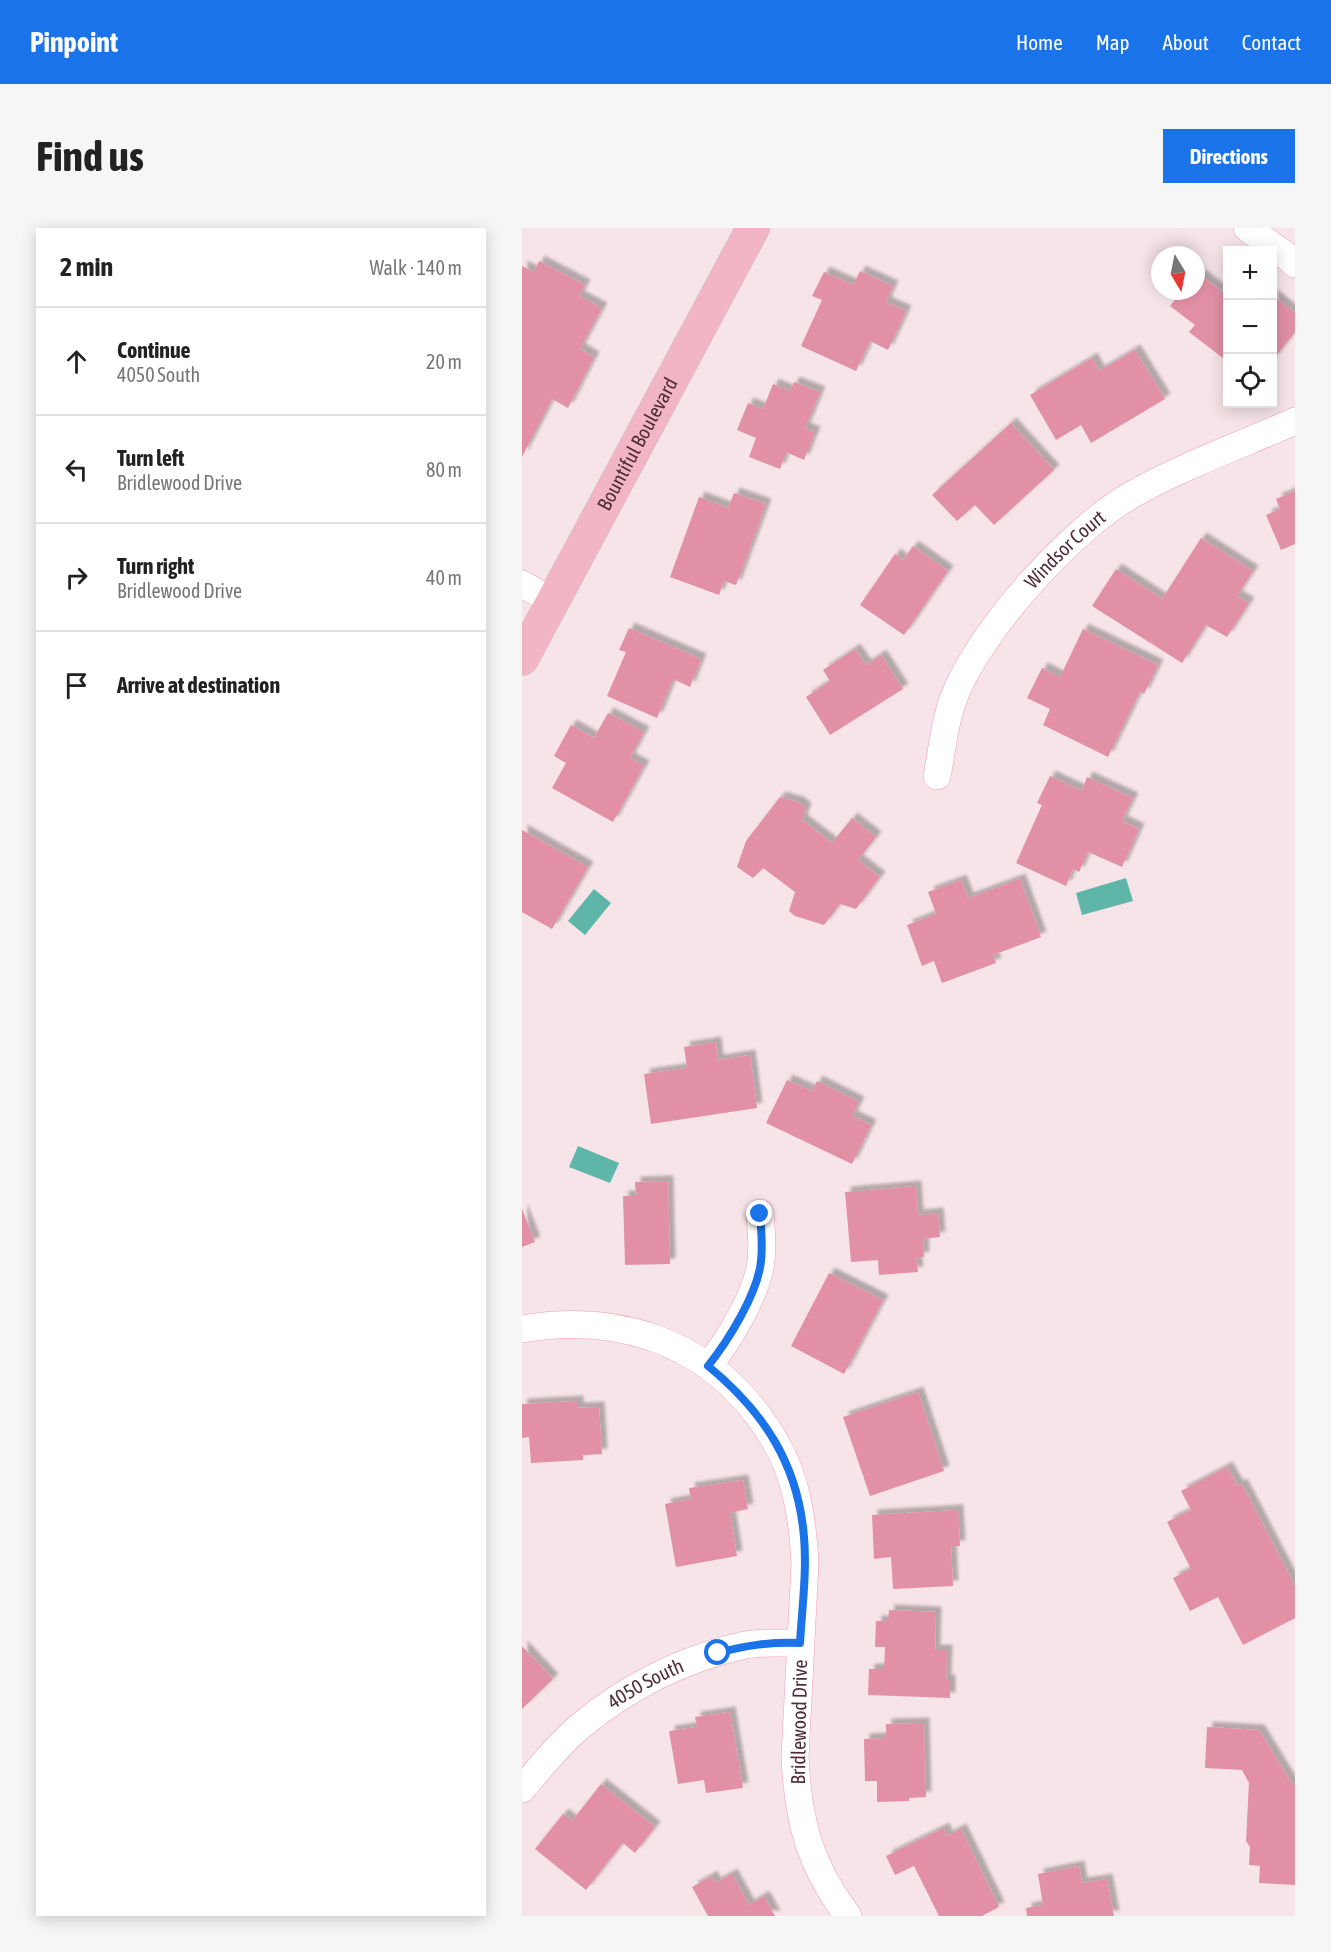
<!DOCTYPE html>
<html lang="en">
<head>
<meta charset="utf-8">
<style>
	:root { --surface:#fff; --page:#f6f6f6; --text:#222; --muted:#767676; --line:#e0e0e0; --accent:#1a73e8 }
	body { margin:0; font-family:"Asap Condensed",sans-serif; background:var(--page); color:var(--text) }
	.controls { position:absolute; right:18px; top:18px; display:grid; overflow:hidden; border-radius:0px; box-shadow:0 3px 15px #0003 }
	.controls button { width:54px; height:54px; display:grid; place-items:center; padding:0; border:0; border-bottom:2px solid var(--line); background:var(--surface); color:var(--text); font:30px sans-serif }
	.compass { position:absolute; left:629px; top:18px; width:54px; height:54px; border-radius:50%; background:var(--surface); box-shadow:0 3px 15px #0003; rotate:170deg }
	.stop { position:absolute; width:18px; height:18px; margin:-14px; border:4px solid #1a73e8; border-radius:50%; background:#fff }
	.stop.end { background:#1a73e8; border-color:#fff; box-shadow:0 2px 6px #0008 }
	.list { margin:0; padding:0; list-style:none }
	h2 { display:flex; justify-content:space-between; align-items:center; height:78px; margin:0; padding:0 24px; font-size:26px }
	h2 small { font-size:20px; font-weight:400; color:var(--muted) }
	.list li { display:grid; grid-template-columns:39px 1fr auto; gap:18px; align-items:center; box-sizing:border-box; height:108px; padding:0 24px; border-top:2px solid var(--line) }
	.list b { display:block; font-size:22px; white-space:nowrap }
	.list p { margin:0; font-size:20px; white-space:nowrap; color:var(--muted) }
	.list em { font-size:20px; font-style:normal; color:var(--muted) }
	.icon { flex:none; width:33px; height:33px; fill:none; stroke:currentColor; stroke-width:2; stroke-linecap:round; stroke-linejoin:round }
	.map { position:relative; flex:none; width:773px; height:1688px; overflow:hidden; border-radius:0px }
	header { display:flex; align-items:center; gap:36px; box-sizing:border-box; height:84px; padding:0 30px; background:var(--accent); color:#fff }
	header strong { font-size:28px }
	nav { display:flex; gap:33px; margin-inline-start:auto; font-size:21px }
	.intro { display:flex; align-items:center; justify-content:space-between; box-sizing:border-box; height:144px; padding:0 36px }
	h1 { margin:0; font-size:42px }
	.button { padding:15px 27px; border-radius:0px; background:var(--accent); color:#fff; font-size:21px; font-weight:700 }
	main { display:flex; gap:36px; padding:0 36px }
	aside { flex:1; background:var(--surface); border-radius:0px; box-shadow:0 3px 15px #0003 }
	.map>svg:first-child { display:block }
	.water { fill:#5db6a8 }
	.building { fill:#e290a6; filter:url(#shadow) }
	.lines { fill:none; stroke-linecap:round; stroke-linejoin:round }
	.minor-casing { stroke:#f09db4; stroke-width:28 }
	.major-casing { stroke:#cec4c7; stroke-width:34 }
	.minor { stroke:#fff; stroke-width:27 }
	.major { stroke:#f1b5c6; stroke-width:33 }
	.route { stroke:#1a73e8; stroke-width:8 }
	.labels { text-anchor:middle; stroke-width:6; stroke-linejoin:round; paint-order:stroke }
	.street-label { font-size:20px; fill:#502e38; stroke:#fff }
</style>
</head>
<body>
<header>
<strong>Pinpoint</strong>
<nav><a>Home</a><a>Map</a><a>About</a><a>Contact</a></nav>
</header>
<div class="intro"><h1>Find us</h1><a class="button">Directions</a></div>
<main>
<aside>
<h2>2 min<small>Walk · 140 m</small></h2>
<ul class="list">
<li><svg class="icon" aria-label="ahead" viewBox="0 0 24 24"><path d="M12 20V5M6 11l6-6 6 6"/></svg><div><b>Continue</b><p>4050 South</p></div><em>20 m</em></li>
<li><svg class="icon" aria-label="left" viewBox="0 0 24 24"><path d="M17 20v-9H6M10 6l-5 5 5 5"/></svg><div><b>Turn left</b><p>Bridlewood Drive</p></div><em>80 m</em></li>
<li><svg class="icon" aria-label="right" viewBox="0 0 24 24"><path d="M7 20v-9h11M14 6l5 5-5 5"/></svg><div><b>Turn right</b><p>Bridlewood Drive</p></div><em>40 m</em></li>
<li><svg class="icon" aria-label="arrive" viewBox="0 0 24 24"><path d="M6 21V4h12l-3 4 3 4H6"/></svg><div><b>Arrive at destination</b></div></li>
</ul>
</aside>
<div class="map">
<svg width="773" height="1688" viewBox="0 0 773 1688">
	<defs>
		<filter id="shadow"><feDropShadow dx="5.5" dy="-5.5" stdDeviation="1.5" flood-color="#0004"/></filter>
	</defs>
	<rect width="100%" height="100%" fill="#f6e4e8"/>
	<g class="water">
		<polygon points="604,650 611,673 560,687 554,665"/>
		<polygon points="72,661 89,675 63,707 46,693"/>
		<polygon points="56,918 97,935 88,955 47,939"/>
	</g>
	<g class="building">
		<polygon points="17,33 63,57 57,68 80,80 58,121 72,129 46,180 30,171 0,229 0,38 12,44"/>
		<polygon points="338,43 371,58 364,74 384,83 366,122 348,113 334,143 279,118 300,72 290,68 302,44 331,57"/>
		<polygon points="674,44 702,65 706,61 706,134 667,104 673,97 648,78 660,63 674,63"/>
		<polygon points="750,67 773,85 773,104 750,133"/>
		<polygon points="613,122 643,171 569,215 559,197 534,212 508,167 570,130 577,143"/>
		<polygon points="272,154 298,164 283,200 293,204 282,232 264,224 258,241 227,229 234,210 215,202 226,175 241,181 251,156 268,163"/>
		<polygon points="489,195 532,242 472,297 453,277 435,293 410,267"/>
		<polygon points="773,263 773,316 759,322 744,287 758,281 754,271"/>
		<polygon points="212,265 244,276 214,357 202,353 197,367 148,349 177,269 206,280"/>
		<polygon points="679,310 731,343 715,368 727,375 705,409 684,397 660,435 570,378 594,341 640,371"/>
		<polygon points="391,318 426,343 382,407 338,377 373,326 381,332"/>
		<polygon points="107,400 179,431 168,459 151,451 135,490 85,468 104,424 97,422"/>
		<polygon points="561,401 636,437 622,466 618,463 586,529 521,497 528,481 505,470 520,440 538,449"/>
		<polygon points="333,421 344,437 359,427 381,461 308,507 284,469 308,453 301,442"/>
		<polygon points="86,485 122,504 108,530 122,538 91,594 30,560 44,535 32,528 49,497 72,510"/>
		<polygon points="528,548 560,563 565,549 611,570 600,593 617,601 600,639 566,624 557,644 551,641 544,658 494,635 520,577 515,575"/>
		<polygon points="258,569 276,574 284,580 280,592 310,615 330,590 354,609 336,632 358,649 334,681 318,676 302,697 273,688 267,683 273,664 241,640 231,650 215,639 224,613"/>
		<polygon points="0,602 66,639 30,701 0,684"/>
		<polygon points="498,651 519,709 471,727 474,735 420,755 412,733 400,738 385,697 414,686 406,664 439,652 446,670"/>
		<polygon points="194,814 196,832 228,827 235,880 129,896 122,846 165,840 162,819"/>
		<polygon points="265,852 290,863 295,853 337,874 330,888 349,897 330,936 244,895"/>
		<polygon points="146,953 148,1036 103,1037 101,968 114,968 113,954"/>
		<polygon points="394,958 396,987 416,985 418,1009 401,1011 402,1029 394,1030 396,1044 357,1047 356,1032 329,1034 323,964"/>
		<polygon points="0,981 13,1014 0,1019"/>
		<polygon points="307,1045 361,1072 322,1146 269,1118"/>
		<polygon points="396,1164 422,1243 348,1268 321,1189"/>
		<polygon points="56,1173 56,1180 77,1179 80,1226 61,1227 61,1232 9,1235 7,1209 0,1210 0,1176"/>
		<polygon points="705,1239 716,1258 720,1256 773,1358 773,1390 721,1417 696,1369 668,1383 651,1350 669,1341 645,1294 669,1282 659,1263"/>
		<polygon points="221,1252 226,1281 208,1285 215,1328 154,1339 143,1276 169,1271 167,1260"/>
		<polygon points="436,1282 438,1318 429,1318 431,1358 371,1361 369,1329 352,1331 350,1287"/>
		<polygon points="367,1382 414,1384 413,1422 425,1422 424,1452 428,1452 428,1470 346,1467 347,1441 362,1441 363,1419 353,1419 354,1393 366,1393"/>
		<polygon points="0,1418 31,1451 0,1481"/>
		<polygon points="208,1484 221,1560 184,1565 182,1552 156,1556 147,1503 175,1499 173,1489"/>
		<polygon points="402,1495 404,1569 387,1570 387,1573 355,1574 355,1553 343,1553 342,1511 364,1510 364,1496"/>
		<polygon points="685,1499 737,1502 770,1556 773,1556 773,1657 737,1655 738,1638 727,1637 728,1619 724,1613 727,1555 720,1542 683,1540"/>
		<polygon points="79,1556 133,1599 113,1625 101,1615 64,1662 13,1621 41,1586 50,1593"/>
		<polygon points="422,1600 425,1608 439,1601 477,1679 460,1688 417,1688 392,1638 373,1647 364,1628"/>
		<polygon points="557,1638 560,1655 585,1651 592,1688 505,1688 504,1680 521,1677 516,1646"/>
		<polygon points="210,1646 227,1677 242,1668 253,1688 186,1688 170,1659 190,1648 193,1655"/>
	</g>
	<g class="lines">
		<defs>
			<g id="minor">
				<polyline points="725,0 761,25 773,36"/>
				<polyline points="0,356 30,373"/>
				<path id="s1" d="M415,548C420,523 422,496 431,472C455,405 549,301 611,266C663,237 719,217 773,193"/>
				<path d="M0,1101C91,1085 178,1111 235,1186C246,1201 256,1216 263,1233C277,1265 281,1301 283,1335L273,1529C276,1593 287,1636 326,1688"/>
				<path d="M186,1138C206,1114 236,1064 239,1033C241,1017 239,1001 238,985"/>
				<path id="s2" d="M0,1561C18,1540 35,1518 56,1500C103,1460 162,1430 223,1417C241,1414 260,1415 278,1415"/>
			</g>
			<g id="major">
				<path id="s3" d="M0,431L231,0"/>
			</g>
		</defs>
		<use href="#minor" class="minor-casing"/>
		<use href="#major" class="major-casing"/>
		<use href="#minor" class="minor"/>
		<use href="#major" class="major"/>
	</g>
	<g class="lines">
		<path class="route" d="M196,1425C225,1417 248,1414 278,1415C280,1380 285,1344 282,1309C276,1236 242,1184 186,1138C206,1113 236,1065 239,1033C241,1017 239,1001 238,986"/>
	</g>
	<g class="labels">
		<g class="street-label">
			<text dy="7" stroke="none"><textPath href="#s3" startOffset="244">Bountiful Boulevard</textPath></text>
			<text dy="7" stroke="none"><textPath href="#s1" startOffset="267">Windsor Court</textPath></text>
			<text dy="7" stroke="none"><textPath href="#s2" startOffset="164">4050 South</textPath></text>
			<text transform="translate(277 1494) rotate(-89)" y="7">Bridlewood Drive</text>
		</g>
	</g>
</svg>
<div class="controls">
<button>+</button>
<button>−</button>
<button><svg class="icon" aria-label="locate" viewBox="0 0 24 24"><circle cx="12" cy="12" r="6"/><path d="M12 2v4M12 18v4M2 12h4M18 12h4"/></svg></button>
</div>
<svg class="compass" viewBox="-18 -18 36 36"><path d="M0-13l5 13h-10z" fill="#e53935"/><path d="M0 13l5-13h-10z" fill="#767676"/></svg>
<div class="stop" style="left:196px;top:1425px"></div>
<div class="stop end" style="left:238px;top:986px"></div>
</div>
</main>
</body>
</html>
